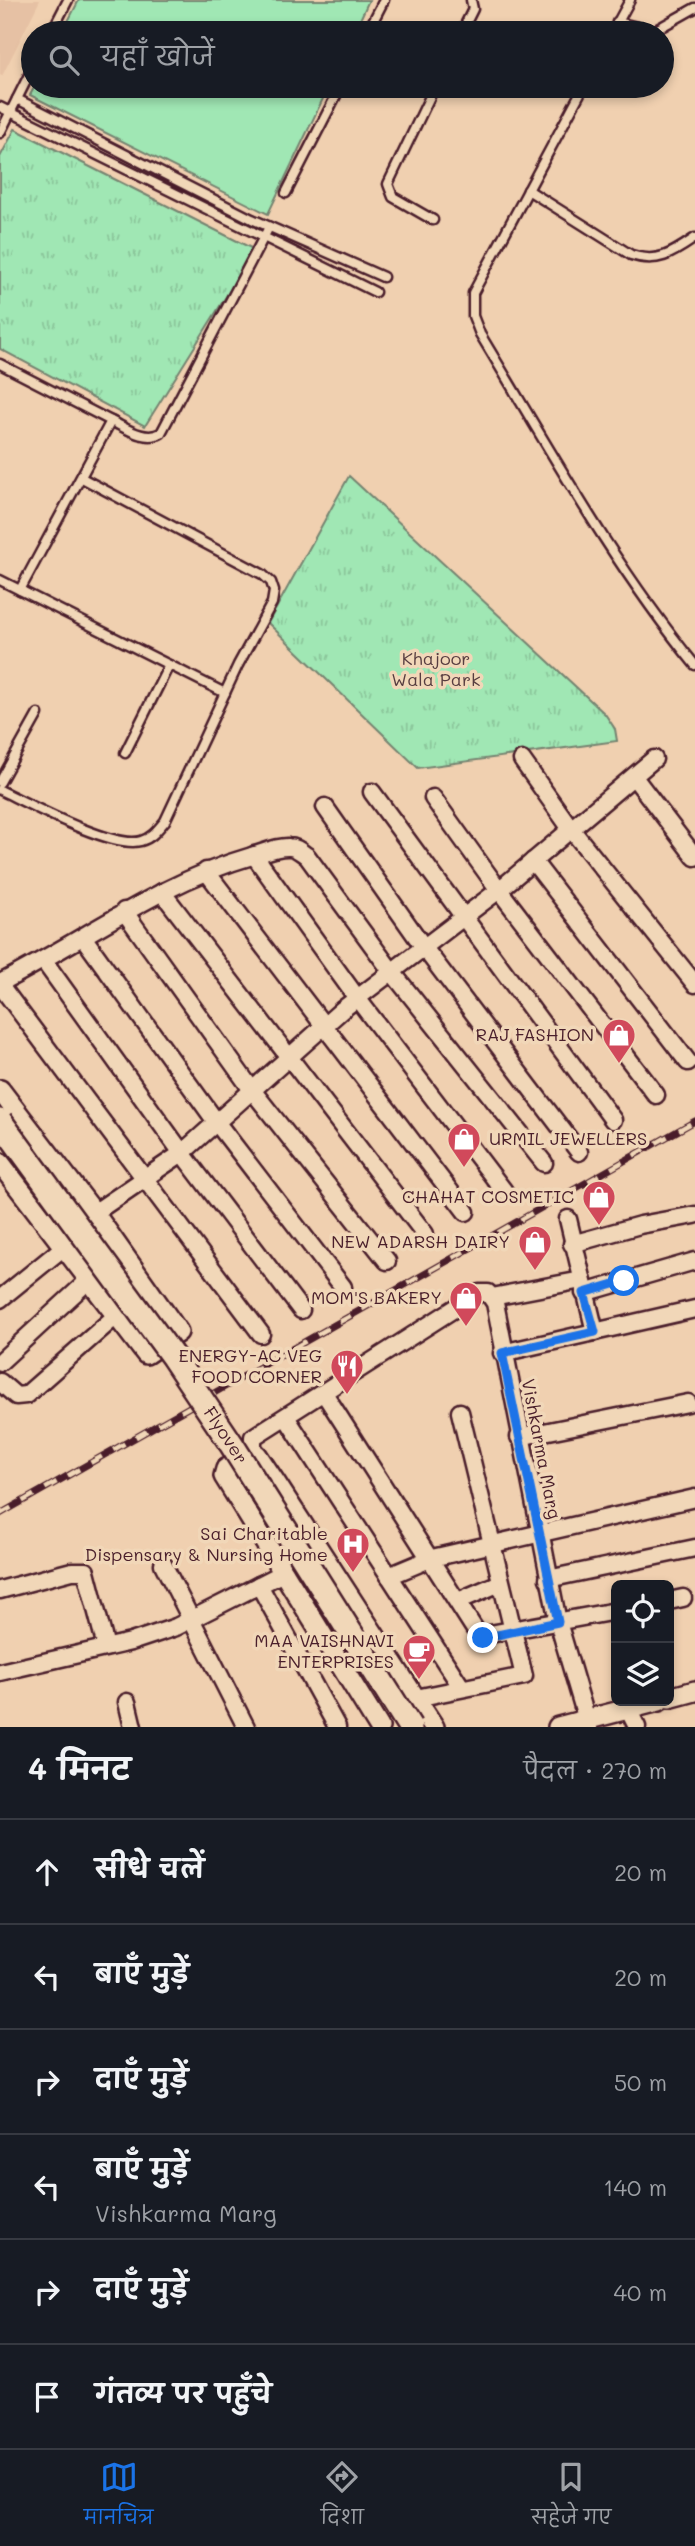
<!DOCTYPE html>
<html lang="hi">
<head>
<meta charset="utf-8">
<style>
	:root { --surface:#171b24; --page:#20242c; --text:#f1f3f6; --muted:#9ea1a6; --line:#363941; --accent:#1a73e8 }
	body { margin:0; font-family:Mali,"Playpen Sans Deva",sans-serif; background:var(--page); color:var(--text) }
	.controls { position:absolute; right:21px; bottom:21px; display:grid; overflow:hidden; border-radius:10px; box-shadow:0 4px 10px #0003 }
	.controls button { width:63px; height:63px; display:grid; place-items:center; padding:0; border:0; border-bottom:2px solid var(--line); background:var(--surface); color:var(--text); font:35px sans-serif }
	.stop { position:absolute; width:21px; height:21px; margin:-16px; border:5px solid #1a73e8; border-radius:50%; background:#fff }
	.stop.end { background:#1a73e8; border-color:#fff; box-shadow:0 2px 7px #0008 }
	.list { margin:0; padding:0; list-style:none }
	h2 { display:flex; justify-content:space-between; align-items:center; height:91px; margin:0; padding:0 28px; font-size:30px }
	h2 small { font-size:23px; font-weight:400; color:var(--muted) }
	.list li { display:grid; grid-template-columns:46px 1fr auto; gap:21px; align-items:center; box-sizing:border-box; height:105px; padding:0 28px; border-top:2px solid var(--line) }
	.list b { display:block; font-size:26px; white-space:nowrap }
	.list p { margin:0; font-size:23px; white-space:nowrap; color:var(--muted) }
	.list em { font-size:23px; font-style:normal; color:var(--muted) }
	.icon { flex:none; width:38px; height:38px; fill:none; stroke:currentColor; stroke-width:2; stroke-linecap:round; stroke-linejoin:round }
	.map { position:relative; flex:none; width:695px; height:1727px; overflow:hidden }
	.search { position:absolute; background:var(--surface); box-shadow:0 4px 10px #0003; left:21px; right:21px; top:21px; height:77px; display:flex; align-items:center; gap:18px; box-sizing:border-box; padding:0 24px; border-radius:38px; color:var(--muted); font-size:26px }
	.sheet { height:721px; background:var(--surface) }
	nav { display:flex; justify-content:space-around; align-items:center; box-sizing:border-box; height:98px; border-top:2px solid var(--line); background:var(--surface); font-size:19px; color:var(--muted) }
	nav a { display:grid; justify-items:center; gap:4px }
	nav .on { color:var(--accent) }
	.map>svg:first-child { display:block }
	.built { fill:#e6c1a4 }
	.grass { fill:#a0e7b4; stroke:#758370; stroke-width:2 }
	.park { fill:url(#park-tufts); stroke:#758370; stroke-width:2 }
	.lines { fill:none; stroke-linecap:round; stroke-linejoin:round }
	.service-casing { stroke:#4a1f2b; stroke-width:13 }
	.minor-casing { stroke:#4a1f2b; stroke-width:21 }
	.tertiary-casing { stroke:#4a1f2b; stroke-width:24 }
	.service { stroke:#f1d7b8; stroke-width:8 }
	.minor { stroke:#f1d7b8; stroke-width:16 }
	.tertiary { stroke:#f1d7b8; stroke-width:19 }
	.rail-casing { stroke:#4a1f2b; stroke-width:7 }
	.rail { stroke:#f1d7b8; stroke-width:4.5; stroke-dasharray:13; stroke-linecap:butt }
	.secondary-bridge-casing { stroke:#4a1f2b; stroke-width:28; stroke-linecap:butt }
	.secondary-bridge { stroke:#f1d7b8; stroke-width:23 }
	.route { stroke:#1a73e8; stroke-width:9 }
	.labels { text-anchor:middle; stroke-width:7; stroke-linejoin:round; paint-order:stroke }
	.park-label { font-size:18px; fill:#573d40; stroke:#f1d7b8 }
	.poi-label { font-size:18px; fill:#4a1f2b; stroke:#f1d7b8; text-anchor:end }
	.street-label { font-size:18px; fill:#4a1f2b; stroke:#f1d7b8 }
</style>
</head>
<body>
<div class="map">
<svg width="695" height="1727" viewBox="0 0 695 1727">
	<defs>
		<pattern id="park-tufts" width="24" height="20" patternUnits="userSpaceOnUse" patternTransform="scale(1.75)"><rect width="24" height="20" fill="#a0e7b4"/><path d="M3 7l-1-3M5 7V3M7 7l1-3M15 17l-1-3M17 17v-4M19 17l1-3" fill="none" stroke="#8bc69b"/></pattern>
	</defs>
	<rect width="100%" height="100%" fill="#f0d0b0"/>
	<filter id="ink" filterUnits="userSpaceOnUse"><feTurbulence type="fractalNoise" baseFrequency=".0143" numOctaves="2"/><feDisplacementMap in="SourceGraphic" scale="14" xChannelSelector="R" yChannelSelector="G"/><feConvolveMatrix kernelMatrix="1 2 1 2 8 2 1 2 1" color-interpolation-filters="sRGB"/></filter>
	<g filter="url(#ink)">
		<polygon class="built" points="0,0 40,0 2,76 0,75"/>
		<g class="grass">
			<polygon points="79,0 369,0 354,33 62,33"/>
			<polygon points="35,86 329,86 268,214 30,95"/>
		</g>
		<g class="park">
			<polygon points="15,129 255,250 145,426 0,349 0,157"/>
			<polygon points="349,476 605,714 615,729 617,741 418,768 268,623"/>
		</g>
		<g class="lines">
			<defs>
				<g id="service">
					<polyline points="617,22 654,31 695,8"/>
					<polyline points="51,33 68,0"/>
					<polyline points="367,33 384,0"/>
					<polyline points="461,33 473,9 471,0"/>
					<polyline points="612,33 630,0"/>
					<path d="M584,86L473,293V316L480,334C548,446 612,563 695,665"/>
					<polyline points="17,99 252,219 383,277"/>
					<polyline points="0,107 375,292"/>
					<polyline points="0,133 33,67"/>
					<path d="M528,190L631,255C658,264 673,253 695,238"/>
					<polyline points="286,193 341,86"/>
					<polyline points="433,220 393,197 388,184 435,86"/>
					<polyline points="0,364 111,421 20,590"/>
					<path d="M111,421C126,428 145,442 161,433L269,227"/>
					<polyline points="0,580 225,693"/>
					<polyline points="125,753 169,665"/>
					<polyline points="0,782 38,714"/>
					<path d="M0,790C29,804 112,849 141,841C152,838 157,830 165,821L238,665L272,603L274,591L271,582L262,574L82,478"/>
				</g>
				<g id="minor">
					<polyline points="522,760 571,829 695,984"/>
					<polyline points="634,777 695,857"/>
					<polyline points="372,792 613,1120"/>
					<polyline points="433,798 499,890 656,1095"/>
					<polyline points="325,807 425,949 579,1152"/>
					<polyline points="254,855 357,998 504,1191"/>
					<polyline points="533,861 688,1062"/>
					<polyline points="206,871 466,1212"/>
					<polyline points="162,892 425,1234"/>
					<polyline points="124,911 252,1090 387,1261"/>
					<polyline points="83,937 217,1123 343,1287"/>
					<polyline points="44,961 182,1153 301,1310"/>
					<path d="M0,983C84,940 161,882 252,856C263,853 277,846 289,847C296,847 301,852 307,856L392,972L544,1163"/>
					<polyline points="0,985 261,1334"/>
					<polyline points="94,1213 182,1153 343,1009 499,890 654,759"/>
					<polyline points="568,1219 595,1332"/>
					<polyline points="572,1244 640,1225 695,1215"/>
					<polyline points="584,1293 695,1261"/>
					<polyline points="492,1297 582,1280"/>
					<polyline points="0,1299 64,1247"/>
					<polyline points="502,1353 695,1309"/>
					<polyline points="0,1362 90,1279"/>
					<polyline points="0,1382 16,1396 26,1395 117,1315"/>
					<polyline points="324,1393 479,1636 616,1611"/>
					<polyline points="286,1417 462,1688"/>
					<polyline points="519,1437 688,1403"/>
					<polyline points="253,1455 253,1437 479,1293 488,1293 495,1303 558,1622 589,1727"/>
					<polyline points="163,1564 246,1727"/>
					<polyline points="389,1576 432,1558 695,1498"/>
					<polyline points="548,1579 695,1548"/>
					<polyline points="259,1585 337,1727"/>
					<polyline points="0,1590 72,1571 86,1571 106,1647"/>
					<polyline points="458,1601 500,1583"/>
					<polyline points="669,1601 683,1598"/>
					<polyline points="0,1672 131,1642 176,1627 285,1572"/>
					<polyline points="416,1698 524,1676 460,1412"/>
					<polyline points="127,1702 133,1727"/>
					<polyline points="628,1709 637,1727"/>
				</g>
				<g id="tertiary">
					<polyline points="0,1090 94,1213 178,1332 146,1354 0,1163"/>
					<polyline points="669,1698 695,1691"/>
					<polyline points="379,1727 224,1476 226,1469 253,1455 257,1455 275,1482 434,1727"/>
					<polyline points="558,1727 659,1701"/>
				</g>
			</defs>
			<use href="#service" class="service-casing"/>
			<use href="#minor" class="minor-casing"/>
			<use href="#tertiary" class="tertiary-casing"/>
			<use href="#service" class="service"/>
			<use href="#minor" class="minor"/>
			<use href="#tertiary" class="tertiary"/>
			<defs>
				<polyline id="rail" points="0,1514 695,1121"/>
			</defs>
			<use href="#rail" class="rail-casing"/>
			<use href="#rail" class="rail"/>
			<defs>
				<g id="secondary-bridge">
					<path id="s1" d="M0,1121L173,1357L232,1445L410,1727"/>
				</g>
			</defs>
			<use href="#secondary-bridge" class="secondary-bridge-casing"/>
			<use href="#secondary-bridge" class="secondary-bridge"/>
		</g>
	</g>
	<g class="lines" filter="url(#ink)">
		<polyline class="route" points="483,1638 558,1622 502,1353 595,1332 584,1293 624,1281"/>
	</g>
	<defs>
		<symbol id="shop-pin" viewBox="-11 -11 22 30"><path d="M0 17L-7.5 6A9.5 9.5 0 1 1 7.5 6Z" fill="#d1495b" stroke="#f1d7b8"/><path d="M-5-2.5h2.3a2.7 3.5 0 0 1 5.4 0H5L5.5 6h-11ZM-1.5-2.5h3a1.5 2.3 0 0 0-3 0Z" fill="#fff"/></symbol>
		<symbol id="restaurant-pin" viewBox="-11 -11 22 30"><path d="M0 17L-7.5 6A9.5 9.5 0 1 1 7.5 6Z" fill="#d1495b" stroke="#f1d7b8"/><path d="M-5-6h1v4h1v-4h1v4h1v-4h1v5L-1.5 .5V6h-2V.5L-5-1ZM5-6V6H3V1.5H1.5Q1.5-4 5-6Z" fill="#fff"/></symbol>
		<symbol id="hospital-pin" viewBox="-11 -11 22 30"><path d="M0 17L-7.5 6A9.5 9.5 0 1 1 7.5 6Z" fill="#d1495b" stroke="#f1d7b8"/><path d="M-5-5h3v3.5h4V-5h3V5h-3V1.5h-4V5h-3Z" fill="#fff"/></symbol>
		<symbol id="cafe-pin" viewBox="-11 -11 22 30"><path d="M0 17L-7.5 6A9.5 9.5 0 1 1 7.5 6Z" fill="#d1495b" stroke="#f1d7b8"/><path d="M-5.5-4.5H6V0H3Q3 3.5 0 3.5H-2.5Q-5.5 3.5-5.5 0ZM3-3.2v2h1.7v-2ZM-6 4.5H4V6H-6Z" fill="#fff"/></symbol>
	</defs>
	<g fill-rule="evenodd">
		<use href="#shop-pin" x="600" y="1016" width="38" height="52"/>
		<use href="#shop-pin" x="445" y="1120" width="38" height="52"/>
		<use href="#shop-pin" x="580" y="1178" width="38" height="52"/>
		<use href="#shop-pin" x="516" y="1223" width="38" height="52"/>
		<use href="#shop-pin" x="447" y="1279" width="38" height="52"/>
		<use href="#restaurant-pin" x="328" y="1347" width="38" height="52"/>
		<use href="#hospital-pin" x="334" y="1525" width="38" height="52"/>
		<use href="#cafe-pin" x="400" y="1632" width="38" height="52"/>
	</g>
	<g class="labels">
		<g class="park-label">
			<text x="436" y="665">Khajoor<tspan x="436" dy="21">Wala Park</tspan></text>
		</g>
		<g class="poi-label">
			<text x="594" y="1041">RAJ FASHION</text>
			<text x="489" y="1145" text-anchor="start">URMIL JEWELLERS</text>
			<text x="574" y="1203">CHAHAT COSMETIC</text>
			<text x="510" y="1248">NEW ADARSH DAIRY</text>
			<text x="442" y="1304">MOM'S BAKERY</text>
			<text x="322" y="1362">ENERGY-AC VEG<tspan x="322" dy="21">FOOD CORNER</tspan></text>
			<text x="328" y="1540">Sai Charitable<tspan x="328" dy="21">Dispensary &amp; Nursing Home</tspan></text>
			<text x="394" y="1647">MAA VAISHNAVI<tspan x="394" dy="21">ENTERPRISES</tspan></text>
		</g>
		<g class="street-label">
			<text dy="6" stroke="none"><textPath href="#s1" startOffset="387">Flyover</textPath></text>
			<text transform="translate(541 1449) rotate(79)" y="6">Vishkarma Marg</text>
		</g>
	</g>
</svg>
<div class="controls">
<button><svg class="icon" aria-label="locate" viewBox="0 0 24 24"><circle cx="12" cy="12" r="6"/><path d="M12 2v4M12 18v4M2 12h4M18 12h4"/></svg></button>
<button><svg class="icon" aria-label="layers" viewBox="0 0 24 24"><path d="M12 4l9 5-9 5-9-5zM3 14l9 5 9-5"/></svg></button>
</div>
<div class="stop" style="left:624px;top:1281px"></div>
<div class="stop end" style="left:483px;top:1638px"></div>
<div class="search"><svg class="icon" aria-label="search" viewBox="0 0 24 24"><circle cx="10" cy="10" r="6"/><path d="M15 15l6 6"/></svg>यहाँ खोजें</div>
</div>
<section class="sheet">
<h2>4 मिनट<small>पैदल · 270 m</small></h2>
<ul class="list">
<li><svg class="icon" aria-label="ahead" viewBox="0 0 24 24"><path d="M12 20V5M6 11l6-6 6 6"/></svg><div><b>सीधे चलें</b></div><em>20 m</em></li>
<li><svg class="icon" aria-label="left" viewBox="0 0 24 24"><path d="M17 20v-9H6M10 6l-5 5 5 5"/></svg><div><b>बाएँ मुड़ें</b></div><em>20 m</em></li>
<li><svg class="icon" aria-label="right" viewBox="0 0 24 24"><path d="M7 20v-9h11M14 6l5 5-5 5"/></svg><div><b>दाएँ मुड़ें</b></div><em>50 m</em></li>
<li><svg class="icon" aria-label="left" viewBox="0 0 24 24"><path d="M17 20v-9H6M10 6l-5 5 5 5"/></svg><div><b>बाएँ मुड़ें</b><p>Vishkarma Marg</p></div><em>140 m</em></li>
<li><svg class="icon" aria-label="right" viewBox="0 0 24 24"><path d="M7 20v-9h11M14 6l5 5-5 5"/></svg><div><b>दाएँ मुड़ें</b></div><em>40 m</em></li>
<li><svg class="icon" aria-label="arrive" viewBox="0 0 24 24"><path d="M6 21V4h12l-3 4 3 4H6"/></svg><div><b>गंतव्य पर पहुँचे</b></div></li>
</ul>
</section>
<nav>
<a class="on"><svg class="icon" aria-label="map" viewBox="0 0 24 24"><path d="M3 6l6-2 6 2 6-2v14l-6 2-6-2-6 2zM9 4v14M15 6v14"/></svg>मानचित्र</a>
<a><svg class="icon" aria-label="directions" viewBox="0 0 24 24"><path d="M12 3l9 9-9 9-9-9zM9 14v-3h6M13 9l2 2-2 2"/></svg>दिशा</a>
<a><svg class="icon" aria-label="saved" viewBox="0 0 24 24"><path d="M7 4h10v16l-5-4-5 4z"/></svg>सहेजे गए</a>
</nav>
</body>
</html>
